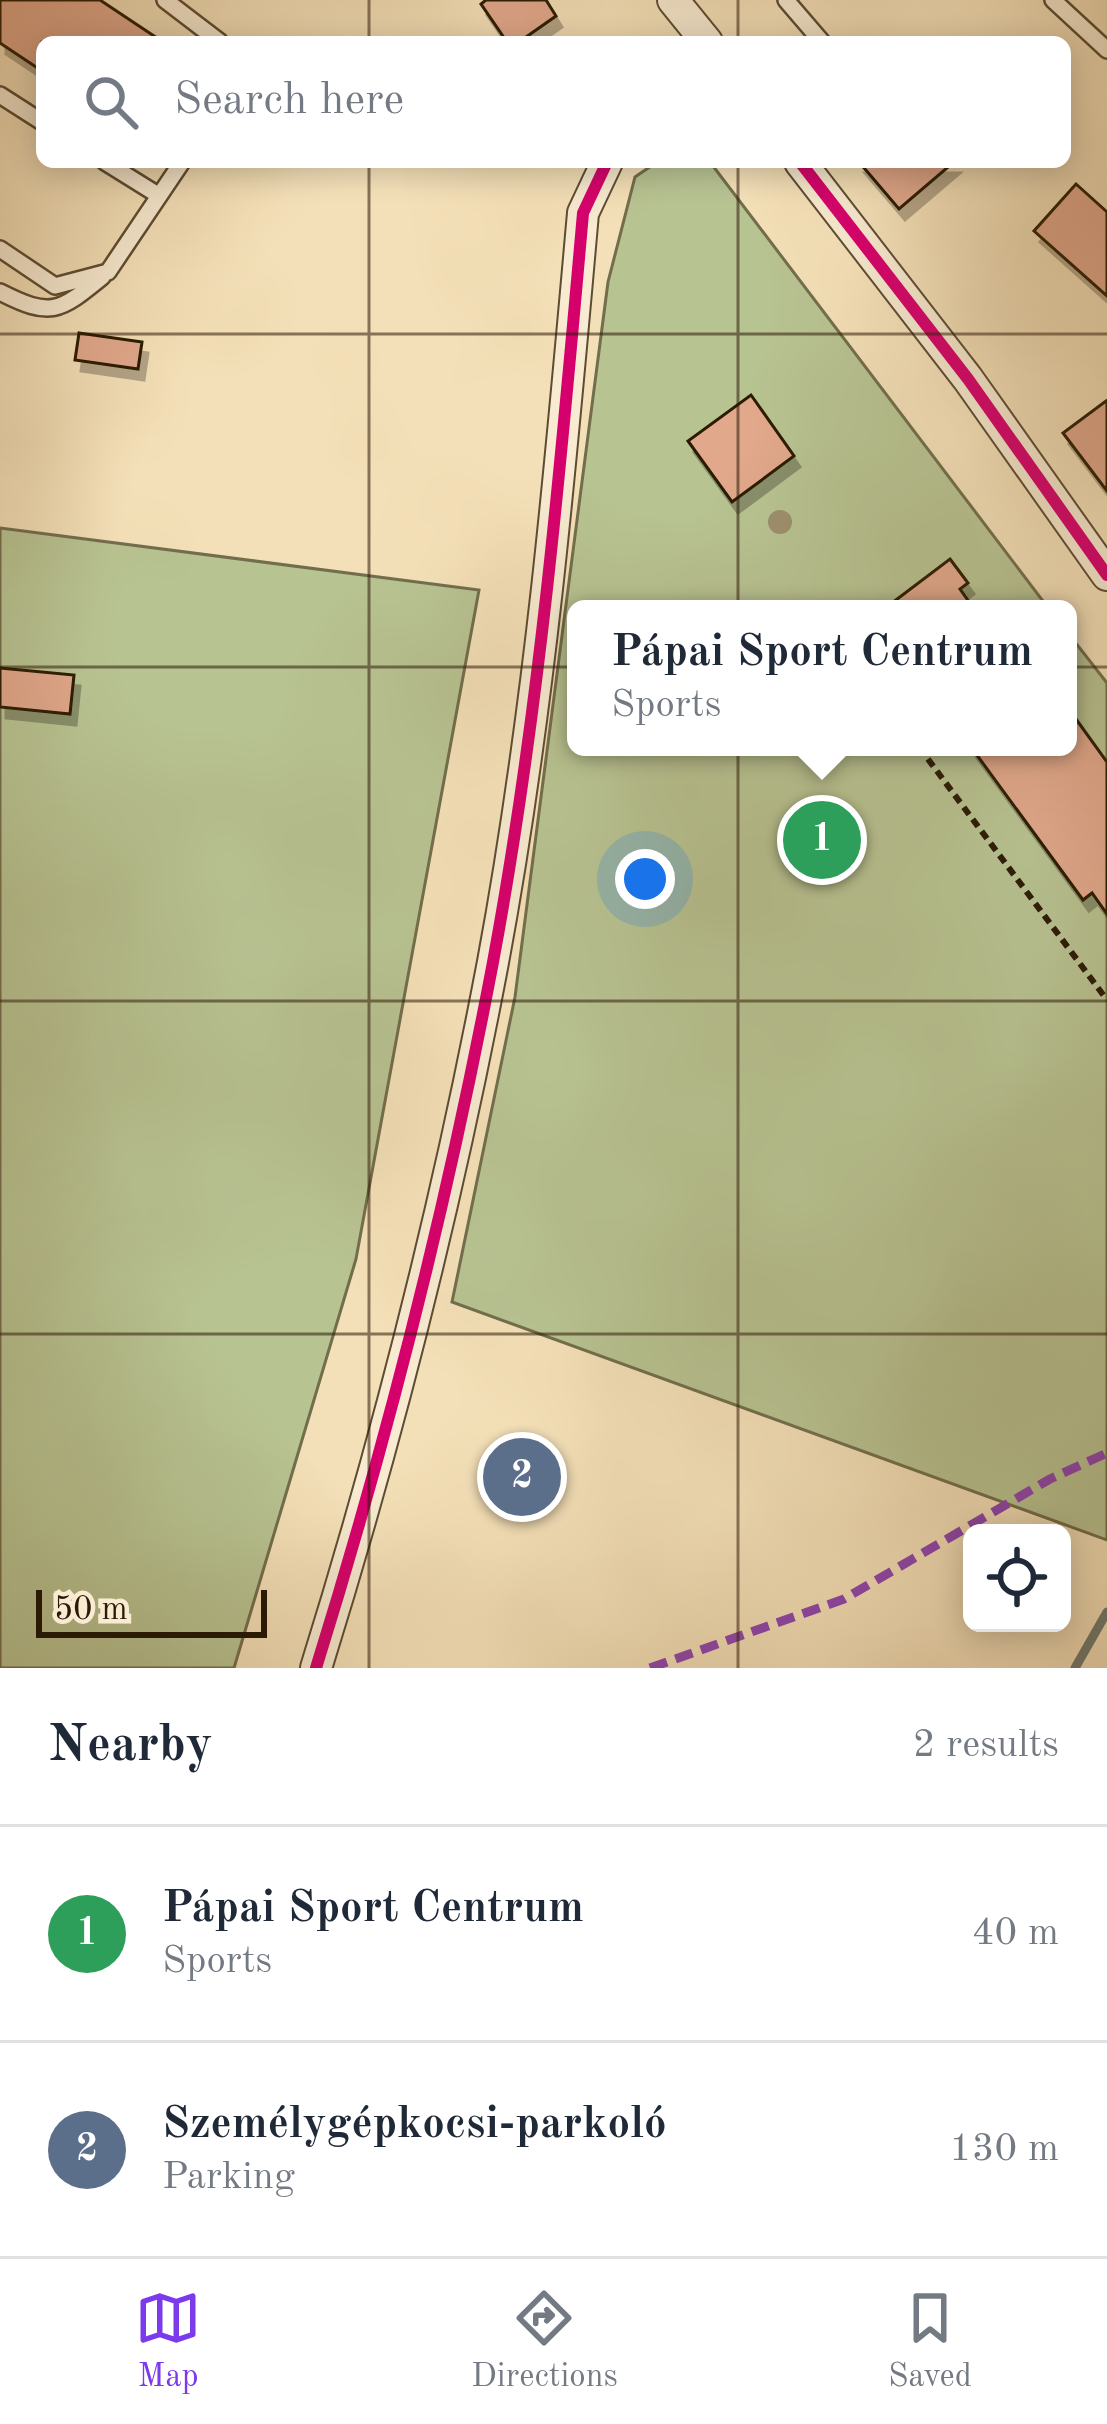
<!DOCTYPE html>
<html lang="en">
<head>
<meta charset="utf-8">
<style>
	:root { --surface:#fff; --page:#f2f2f3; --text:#1f2937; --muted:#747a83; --line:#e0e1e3; --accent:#7c3aed }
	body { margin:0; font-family:"Old Standard TT",serif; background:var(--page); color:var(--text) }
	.controls { position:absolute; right:36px; bottom:36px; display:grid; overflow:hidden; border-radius:18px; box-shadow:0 6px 30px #0003 }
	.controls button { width:108px; height:108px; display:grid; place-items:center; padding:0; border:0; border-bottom:3px solid var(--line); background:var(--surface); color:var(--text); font:60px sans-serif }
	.scale { position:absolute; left:36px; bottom:30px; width:231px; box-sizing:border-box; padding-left:12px; border:6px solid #2b1a06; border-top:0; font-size:33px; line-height:42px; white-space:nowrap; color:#2b1a06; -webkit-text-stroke:9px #f8ebd1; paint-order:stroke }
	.you { position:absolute; left:645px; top:879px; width:42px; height:42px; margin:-30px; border:9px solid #fff; border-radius:50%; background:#1a73e8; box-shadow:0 0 0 18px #1a73e833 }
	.badge { display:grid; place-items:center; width:78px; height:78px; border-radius:50%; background:var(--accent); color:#fff; font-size:39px; font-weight:700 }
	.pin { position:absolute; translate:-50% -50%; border:6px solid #fff; box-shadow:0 3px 12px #0006 }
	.popup { position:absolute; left:567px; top:600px; width:510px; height:156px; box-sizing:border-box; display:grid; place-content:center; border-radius:18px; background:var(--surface); filter:drop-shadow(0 3px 9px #0005); font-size:39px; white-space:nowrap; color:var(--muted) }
	.popup b { font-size:45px; color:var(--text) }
	.popup::after { content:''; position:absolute; left:50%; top:100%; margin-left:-24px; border:24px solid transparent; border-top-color:var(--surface) }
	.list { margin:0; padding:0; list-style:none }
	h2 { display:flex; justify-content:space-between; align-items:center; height:156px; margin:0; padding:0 48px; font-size:51px }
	h2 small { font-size:39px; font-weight:400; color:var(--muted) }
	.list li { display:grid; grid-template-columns:78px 1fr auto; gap:36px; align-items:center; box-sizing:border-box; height:216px; padding:0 48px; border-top:3px solid var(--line) }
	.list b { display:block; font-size:45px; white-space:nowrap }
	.list p { margin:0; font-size:39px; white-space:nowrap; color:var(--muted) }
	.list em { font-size:39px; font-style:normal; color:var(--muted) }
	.icon { flex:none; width:66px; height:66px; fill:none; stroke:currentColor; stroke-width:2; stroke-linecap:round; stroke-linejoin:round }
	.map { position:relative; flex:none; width:1107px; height:1668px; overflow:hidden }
	.search { position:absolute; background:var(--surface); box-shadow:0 6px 30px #0003; left:36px; right:36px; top:36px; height:132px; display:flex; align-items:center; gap:30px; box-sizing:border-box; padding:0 42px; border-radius:18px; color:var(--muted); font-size:45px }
	.sheet { height:588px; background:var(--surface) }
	nav { display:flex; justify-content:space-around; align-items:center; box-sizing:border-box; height:168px; border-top:3px solid var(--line); background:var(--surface); font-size:33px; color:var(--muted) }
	nav a { display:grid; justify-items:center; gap:6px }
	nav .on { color:var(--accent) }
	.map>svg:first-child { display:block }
	.green { fill:#b8c392; stroke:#726e4c; stroke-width:3 }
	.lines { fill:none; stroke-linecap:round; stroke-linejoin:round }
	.stream { stroke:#707b70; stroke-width:9 }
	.building { fill:#e1a88c; stroke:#2b1a06; stroke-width:3; filter:url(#shadow) }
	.service-casing { stroke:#5d4c32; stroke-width:20 }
	.minor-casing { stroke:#5d4c32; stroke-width:34 }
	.path { stroke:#2b1a06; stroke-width:6; stroke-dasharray:9 6; stroke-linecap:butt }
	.service { stroke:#f8ebd1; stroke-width:15 }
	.minor { stroke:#f8ebd1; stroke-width:30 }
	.quiet { stroke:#8e44ad; stroke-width:9; stroke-dasharray:18 9; stroke-linecap:butt }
	.cycleway-casing { stroke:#f8ebd1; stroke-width:20 }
	.cycleway { stroke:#d6006c; stroke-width:12 }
	.tree { fill:#9d8f6d }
	.grid { fill:none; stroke:#2b1a06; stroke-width:3; stroke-opacity:0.55 }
</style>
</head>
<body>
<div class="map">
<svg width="1107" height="1668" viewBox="0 0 1107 1668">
	<defs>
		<filter id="shadow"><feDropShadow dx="6" dy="11" stdDeviation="0" flood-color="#0004"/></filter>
	</defs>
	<rect width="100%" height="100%" fill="#f4e0b8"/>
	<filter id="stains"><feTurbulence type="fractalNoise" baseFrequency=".00167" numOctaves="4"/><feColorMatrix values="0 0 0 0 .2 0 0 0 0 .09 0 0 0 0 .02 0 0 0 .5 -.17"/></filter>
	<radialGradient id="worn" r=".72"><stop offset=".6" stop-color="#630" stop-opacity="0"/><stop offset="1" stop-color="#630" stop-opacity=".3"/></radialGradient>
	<g class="green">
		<polygon points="657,162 710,162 1049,609 576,609 576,747 1068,747 1068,633 1107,683 1107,1540 452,1302 515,997 608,282 635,177"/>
		<polygon points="0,528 479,590 356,1259 234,1668 0,1668"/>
	</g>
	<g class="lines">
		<polyline class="stream" points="1075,1668 1107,1612"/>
	</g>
	<g class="building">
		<polygon points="0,0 100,0 163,42 42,42 42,71 0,43"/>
		<polygon points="486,0 546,0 556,16 519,42 507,42 481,4"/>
		<polygon points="859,162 954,162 899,209"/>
		<polygon points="1076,184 1107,212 1107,296 1034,231"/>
		<polygon points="79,333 142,342 138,369 75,360"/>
		<polygon points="751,395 794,456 732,502 688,441"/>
		<polygon points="1106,401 1107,403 1107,491 1063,433"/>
		<polygon points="950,559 968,583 960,589 974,609 884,609"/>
		<polygon points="0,668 74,675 70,714 0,707"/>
		<polygon points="1068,708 1107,762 1107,914 1092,893 1083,900 971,747 1068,747"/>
	</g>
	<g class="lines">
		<defs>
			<g id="service">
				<polyline points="165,0 220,42"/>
				<polyline points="786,0 822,42"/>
				<polyline points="1053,0 1107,50"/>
				<polyline points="0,95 42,122"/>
				<polyline points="105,162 158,195"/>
				<polyline points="0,249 55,286 108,272 182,162"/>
				<path d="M0,292C51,318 59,312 102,277"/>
			</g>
			<g id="minor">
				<polyline points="673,0 707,42"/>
				<polyline points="800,162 968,379 1107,575"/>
				<path d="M316,1668C388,1437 448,1200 493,962C539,715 561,463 583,213L607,162"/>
			</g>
		</defs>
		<use href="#service" class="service-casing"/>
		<use href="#minor" class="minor-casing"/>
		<g class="path">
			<polyline points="814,604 817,609"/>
			<polyline points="919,747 1107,1000"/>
		</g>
		<use href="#service" class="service"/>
		<use href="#minor" class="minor"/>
		<polyline class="quiet" points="650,1668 844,1599 1050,1479 1107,1453"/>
		<defs>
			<g id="cycleway">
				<polyline points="800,162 968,379 1107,575"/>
				<path d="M316,1668C388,1437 448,1200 493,962C539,715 561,463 583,213L607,162"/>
			</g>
		</defs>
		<use href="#cycleway" class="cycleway-casing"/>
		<use href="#cycleway" class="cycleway"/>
	</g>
	<circle class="tree" cx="780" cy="522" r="12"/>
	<path class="grid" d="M369,0V42M738,0V42M369,162V1668M738,162V1668M0,334H1107M0,667H1107M0,1001H1107M0,1334H1107"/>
	<rect width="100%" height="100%" filter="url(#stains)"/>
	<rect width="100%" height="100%" fill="url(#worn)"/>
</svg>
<div class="controls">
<button><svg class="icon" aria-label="locate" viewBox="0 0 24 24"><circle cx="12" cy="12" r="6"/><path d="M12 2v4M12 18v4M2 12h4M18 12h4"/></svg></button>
</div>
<div class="scale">50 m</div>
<div class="you"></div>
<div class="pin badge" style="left:822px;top:840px;background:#2e9e5b">1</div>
<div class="popup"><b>Pápai Sport Centrum</b>Sports</div>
<div class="pin badge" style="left:522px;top:1477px;background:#5c6f8a">2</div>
<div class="search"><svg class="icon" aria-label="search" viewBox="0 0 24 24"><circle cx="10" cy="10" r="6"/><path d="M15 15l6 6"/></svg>Search here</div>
</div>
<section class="sheet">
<h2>Nearby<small>2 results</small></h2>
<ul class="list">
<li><span class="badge" style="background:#2e9e5b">1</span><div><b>Pápai Sport Centrum</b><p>Sports</p></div><em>40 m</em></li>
<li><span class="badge" style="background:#5c6f8a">2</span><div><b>Személygépkocsi-parkoló</b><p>Parking</p></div><em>130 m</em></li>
</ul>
</section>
<nav>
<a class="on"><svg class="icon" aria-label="map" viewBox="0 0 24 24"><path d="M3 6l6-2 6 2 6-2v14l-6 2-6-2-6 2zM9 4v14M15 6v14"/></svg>Map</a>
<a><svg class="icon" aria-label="directions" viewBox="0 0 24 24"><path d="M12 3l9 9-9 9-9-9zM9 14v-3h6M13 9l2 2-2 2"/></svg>Directions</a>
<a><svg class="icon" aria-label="saved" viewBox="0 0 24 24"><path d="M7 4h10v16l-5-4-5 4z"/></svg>Saved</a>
</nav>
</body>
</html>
